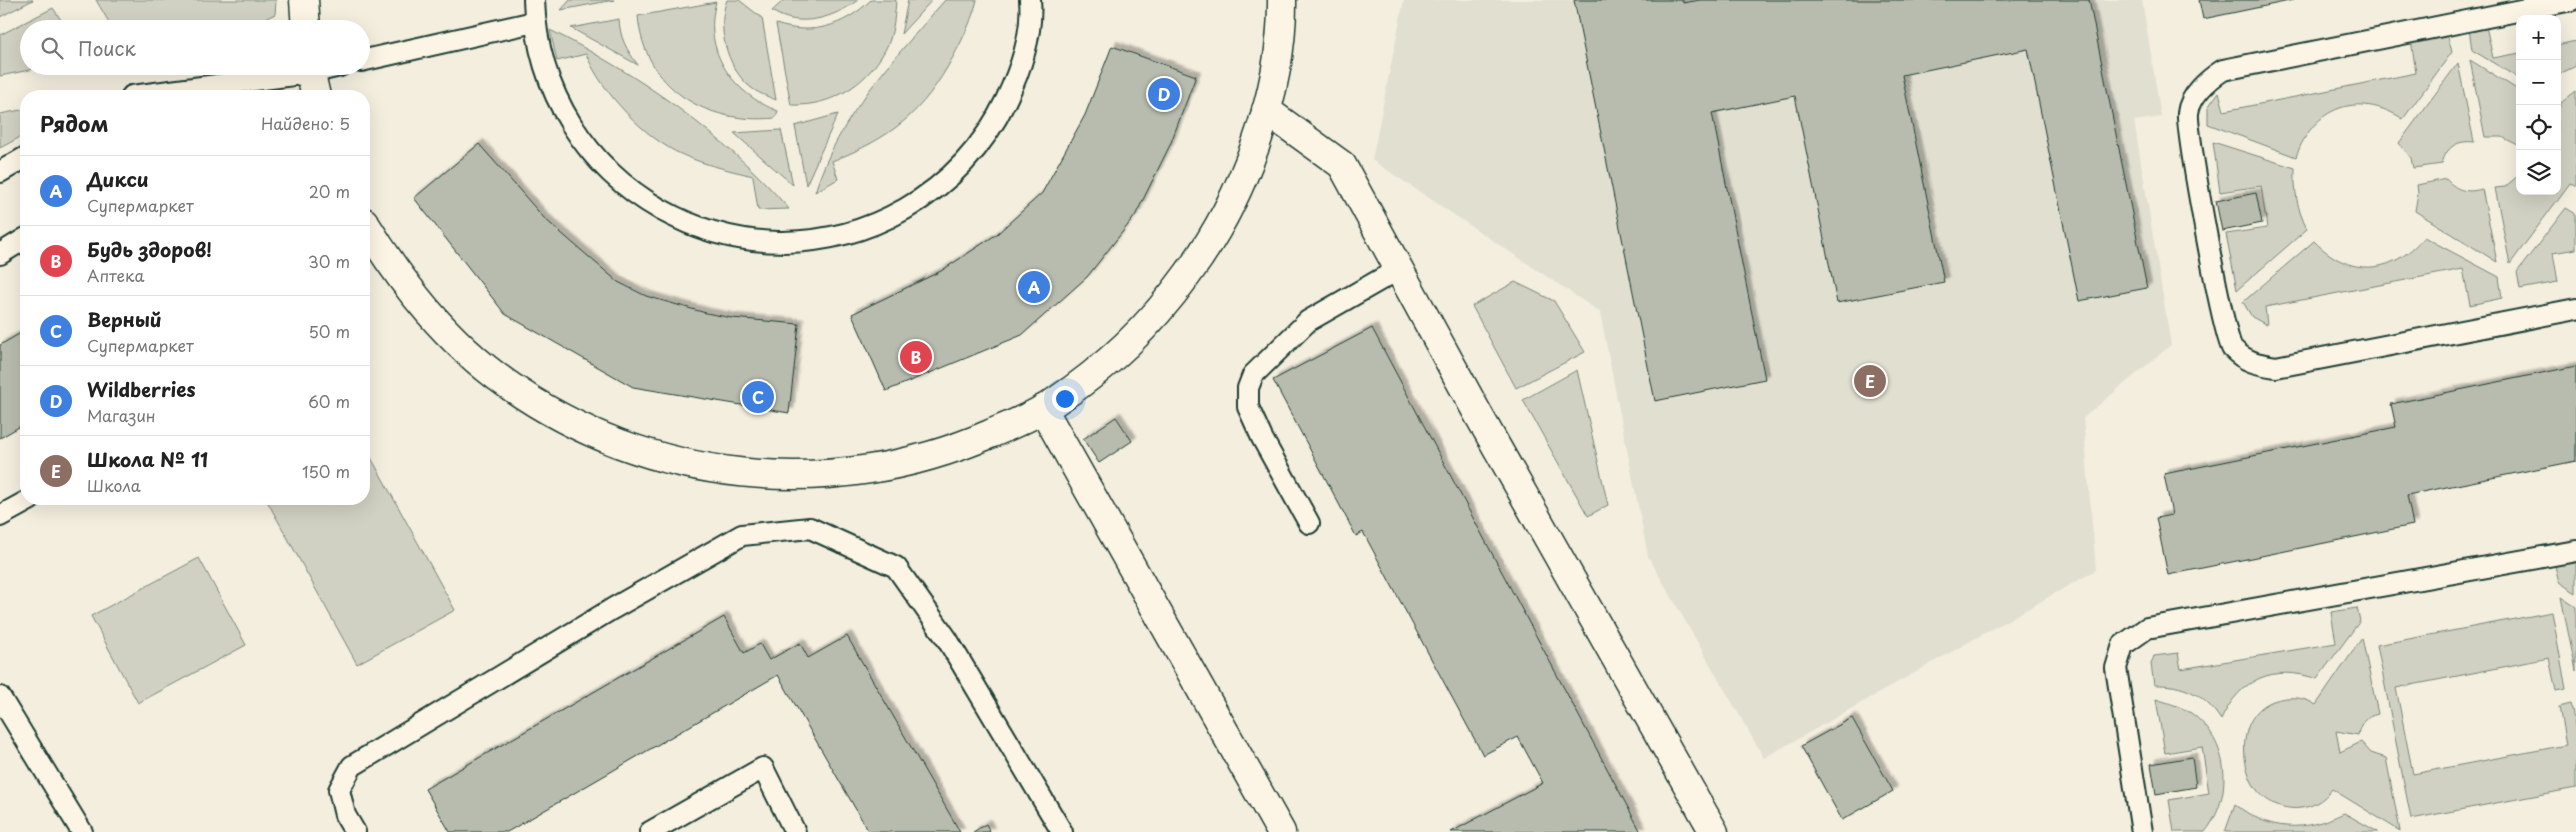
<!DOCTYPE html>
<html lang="ru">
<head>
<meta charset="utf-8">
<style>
	:root { --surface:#fff; --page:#f6f6f6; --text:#222; --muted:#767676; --line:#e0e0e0; --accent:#db2777 }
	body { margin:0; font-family:"Playpen Sans",sans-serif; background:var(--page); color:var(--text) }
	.controls { position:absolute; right:15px; top:15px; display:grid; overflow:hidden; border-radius:10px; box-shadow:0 5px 20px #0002 }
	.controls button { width:45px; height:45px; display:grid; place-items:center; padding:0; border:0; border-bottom:1px solid var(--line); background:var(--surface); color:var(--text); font:25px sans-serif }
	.you { position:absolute; left:1064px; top:398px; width:18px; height:18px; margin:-12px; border:4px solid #fff; border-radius:50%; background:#1a73e8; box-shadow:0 0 0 8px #1a73e833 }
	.badge { display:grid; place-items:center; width:32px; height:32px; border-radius:50%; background:var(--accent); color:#fff; font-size:16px; font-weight:700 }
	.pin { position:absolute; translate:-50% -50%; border:2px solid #fff; box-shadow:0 1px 5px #0006 }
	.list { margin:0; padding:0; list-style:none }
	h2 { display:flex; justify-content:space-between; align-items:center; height:65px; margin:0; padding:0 20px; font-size:21px }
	h2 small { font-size:16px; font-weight:400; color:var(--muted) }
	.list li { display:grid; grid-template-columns:32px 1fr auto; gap:15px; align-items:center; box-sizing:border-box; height:70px; padding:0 20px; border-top:1px solid var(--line) }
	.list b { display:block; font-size:19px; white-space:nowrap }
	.list p { margin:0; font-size:16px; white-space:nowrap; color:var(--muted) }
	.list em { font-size:16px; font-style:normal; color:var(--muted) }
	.icon { flex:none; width:28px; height:28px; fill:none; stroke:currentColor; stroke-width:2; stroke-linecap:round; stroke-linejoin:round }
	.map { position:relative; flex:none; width:2576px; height:832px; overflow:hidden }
	.search { position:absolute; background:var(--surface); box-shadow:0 5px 20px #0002; left:20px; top:20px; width:350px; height:55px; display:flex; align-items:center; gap:12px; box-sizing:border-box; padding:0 18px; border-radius:28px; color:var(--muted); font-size:19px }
	.panel { position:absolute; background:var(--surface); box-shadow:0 5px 20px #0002; left:20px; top:90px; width:350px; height:415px; border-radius:20px }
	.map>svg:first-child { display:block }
	.built { fill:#e1dfd0 }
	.green { fill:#d0d1c2; stroke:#78877b }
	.building { fill:#b8bcae; stroke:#1f3d34; filter:url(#shadow) }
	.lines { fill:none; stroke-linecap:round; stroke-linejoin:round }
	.service-casing { stroke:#1f3d34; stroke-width:24 }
	.minor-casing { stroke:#1f3d34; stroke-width:31 }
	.service { stroke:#fcf5e5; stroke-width:20 }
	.minor { stroke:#fcf5e5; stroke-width:28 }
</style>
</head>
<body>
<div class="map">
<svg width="2576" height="832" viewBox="0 0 2576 832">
	<defs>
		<filter id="shadow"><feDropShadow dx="4.5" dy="-4.5" stdDeviation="1" flood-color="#0004"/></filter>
	</defs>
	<rect width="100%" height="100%" fill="#f3eede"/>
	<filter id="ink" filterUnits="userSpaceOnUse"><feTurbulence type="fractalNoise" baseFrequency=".02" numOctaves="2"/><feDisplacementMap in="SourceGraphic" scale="10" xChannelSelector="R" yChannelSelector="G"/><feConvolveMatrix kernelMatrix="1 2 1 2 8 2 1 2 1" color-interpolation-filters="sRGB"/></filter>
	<g filter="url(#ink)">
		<polygon class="built" points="1404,0 2142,0 2161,117 2134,121 2171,345 2083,418 2096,570 1764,758 1648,556 1600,312 1372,160"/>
		<g class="green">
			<polygon points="0,0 33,0 0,17"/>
			<polygon points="96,0 276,0 275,14 245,29 113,29"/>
			<polygon points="570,0 614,0 561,10"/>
			<path d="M727,0H739L762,18L776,100C767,96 757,93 749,86C727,67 716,27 727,0Z"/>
			<path d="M784,0H858C834,18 799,29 772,11Z"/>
			<path d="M871,0H896C895,13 894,29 889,42C872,81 834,107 791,105L776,24C812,36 844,26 871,0Z"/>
			<polygon points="908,0 932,0 901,34"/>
			<path d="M945,0H977C972,20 963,39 953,57C923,113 891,138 832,161L838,179L815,192C838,117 894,59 945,0Z"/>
			<path d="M716,2C702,51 733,94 778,111L775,118C706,125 644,88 638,16Z"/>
			<polygon points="53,8 67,29 29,29 29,66 49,66 0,76 0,35"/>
			<path d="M619,19C620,38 626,49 638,65L571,28Z"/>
			<polygon points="2486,26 2493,58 2520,53 2520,79 2472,50 2469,29"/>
			<path d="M550,30C638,74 724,134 789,209L758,210L753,176C729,170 705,165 683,155C645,139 601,91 586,54L557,61Z"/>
			<path d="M2447,34L2452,52L2403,119C2358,90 2313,107 2296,157L2208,124V107L2219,92L2224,111L2416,73L2411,40Z"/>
			<polygon points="2576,41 2576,66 2557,75 2557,45"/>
			<polygon points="2470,60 2520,91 2520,146 2502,137 2485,137"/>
			<path d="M2458,63L2474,142C2457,140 2446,147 2442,164L2413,168L2411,158L2399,143Z"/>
			<polygon points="2576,91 2576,187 2570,183 2510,264 2495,188 2505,187 2520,174 2520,191 2557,191 2557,112 2562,102"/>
			<polygon points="26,109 26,134 0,148 0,114"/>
			<polygon points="838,114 806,185 795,126"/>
			<polygon points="781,130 793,185 734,133"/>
			<path d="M2213,142L2295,168C2294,190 2297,209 2307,229L2237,290L2226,234L2267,228L2261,186L2220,192Z"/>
			<path d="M2446,179C2457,191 2467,193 2482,189L2497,262L2415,211L2418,193L2417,185Z"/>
			<polygon points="2566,208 2576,214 2576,249 2553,253 2558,282 2520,289 2517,272"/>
			<path d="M2424,237L2499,277L2502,298L2470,305L2463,269L2265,307L2267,325L2252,317L2243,302L2314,241C2349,277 2391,276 2424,237Z"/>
			<polygon points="1515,282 1554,301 1585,352 1516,388 1472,306"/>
			<polygon points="1577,370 1608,505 1588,516 1523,400"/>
			<polygon points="364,445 455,610 357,664 266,499 364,499"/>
			<polygon points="199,558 246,645 138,703 91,616"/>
			<polygon points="2576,562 2576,593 2559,582 2555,566"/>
			<polygon points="2561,597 2576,607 2576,671"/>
			<path d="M2357,608L2360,621L2317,679C2274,664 2240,678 2221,720C2205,695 2184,684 2154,685L2151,664L2154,656L2178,653L2181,669L2336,643L2331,612Z"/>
			<polygon points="2552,612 2566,689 2556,691 2549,658 2396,688 2413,774 2566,745 2559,707 2571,704 2576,731 2576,788 2411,819 2377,645"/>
			<path d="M2362,638L2378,714C2365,717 2360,723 2358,735L2336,731L2340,752L2361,742L2371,753L2386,758L2400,831L2332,789C2311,819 2266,813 2251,780C2239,753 2242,713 2273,701C2288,696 2303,696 2316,705Z"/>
			<path d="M2156,699C2168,703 2180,706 2191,713C2230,741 2234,796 2205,832H2174L2169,800L2209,793L2202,747L2165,753Z"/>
			<path d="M2235,804C2269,832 2305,832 2344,813L2378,832H2225Z"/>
		</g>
		<g class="building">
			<polygon points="1574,0 1683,0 1683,3 1700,0 2089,0 2147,288 2079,301 2028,49 1902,75 1944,282 1837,303 1795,96 1712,113 1765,379 1655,401"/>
			<polygon points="2199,0 2294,0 2203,19"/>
			<polygon points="1112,46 1196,76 1170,145 1135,216 1087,277 1022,335 886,391 852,314 941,271 997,234 1042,193 1085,115"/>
			<polygon points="479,144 545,219 618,282 646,296 706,313 732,318 799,324 789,413 633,387 505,314 414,198"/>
			<polygon points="2256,193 2262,223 2222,231 2216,201"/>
			<polygon points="1372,328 1496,561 1641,832 1451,832 1543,783 1518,737 1483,755 1363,532 1356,536 1273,380"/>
			<polygon points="26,330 26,423 0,438 0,345"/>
			<polygon points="2576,366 2576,461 2407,495 2413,525 2168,575 2156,518 2172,515 2164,474 2396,427 2391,404"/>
			<polygon points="1116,417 1132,441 1099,463 1083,439"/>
			<polygon points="724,617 744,653 760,644 769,660 800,643 808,658 847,636 960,832 869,832 778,675 507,832 450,832 425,789"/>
			<polygon points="1852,718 1893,791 1842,820 1801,746"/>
			<polygon points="2192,757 2196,787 2156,794 2151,764"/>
			<polygon points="986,824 990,832 973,832"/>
		</g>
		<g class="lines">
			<defs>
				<g id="service">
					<path d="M534,0C540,187 742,302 905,209C950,183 984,146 1006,100C1020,71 1033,33 1030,0"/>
					<path d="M2572,0L2223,70C2209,79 2190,95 2188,113C2186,132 2224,339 2232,348C2245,362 2258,364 2276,367L2576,309"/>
					<polyline points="361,61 534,22"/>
					<polyline points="132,96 310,73 340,66"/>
					<polyline points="0,172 26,157"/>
					<polyline points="0,254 26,238"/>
					<polyline points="0,516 31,499"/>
					<polyline points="1309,523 1262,438 1248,407 1248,388 1253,375 1308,321 1399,269"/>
					<polyline points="0,697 82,832"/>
					<polyline points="355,832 345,815 339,790 352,766 612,609 742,535 810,528 896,567 947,639 1062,832"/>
					<polyline points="650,832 763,768 795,832"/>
					<polyline points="2142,832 2116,668 2123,645 2147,628 2576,551"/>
				</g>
				<g id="minor">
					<polyline points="304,0 306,29"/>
					<polyline points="309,66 316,96"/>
					<polyline points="1266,110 1342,165 1478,414 1714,832"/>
					<path d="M364,222C402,284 447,342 507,384C648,484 832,503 990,434C1011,425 1034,416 1053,403C1105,369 1151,325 1187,275C1242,201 1283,94 1282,0"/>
					<polyline points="1043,409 1281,832"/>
				</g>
			</defs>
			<use href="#service" class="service-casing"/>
			<use href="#minor" class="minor-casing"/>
			<use href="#service" class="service"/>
			<use href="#minor" class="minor"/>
		</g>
	</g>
</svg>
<div class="controls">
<button>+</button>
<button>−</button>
<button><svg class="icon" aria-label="locate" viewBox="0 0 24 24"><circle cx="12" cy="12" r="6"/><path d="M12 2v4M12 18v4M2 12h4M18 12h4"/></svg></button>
<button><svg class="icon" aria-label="layers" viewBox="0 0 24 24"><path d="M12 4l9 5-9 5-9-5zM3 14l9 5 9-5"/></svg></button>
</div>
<div class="you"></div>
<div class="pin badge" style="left:1034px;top:287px;background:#3f7fe0">A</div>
<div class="pin badge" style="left:916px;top:357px;background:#e0444e">B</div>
<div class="pin badge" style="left:758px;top:397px;background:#3f7fe0">C</div>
<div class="pin badge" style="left:1164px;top:94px;background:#3f7fe0">D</div>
<div class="pin badge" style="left:1870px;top:381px;background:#8d6e63">E</div>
<div class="search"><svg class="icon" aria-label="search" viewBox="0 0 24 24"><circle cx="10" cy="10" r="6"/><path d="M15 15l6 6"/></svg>Поиск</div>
<section class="panel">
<h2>Рядом<small>Найдено: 5</small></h2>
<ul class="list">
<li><span class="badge" style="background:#3f7fe0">A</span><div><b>Дикси</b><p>Супермаркет</p></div><em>20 m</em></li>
<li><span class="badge" style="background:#e0444e">B</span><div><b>Будь здоров!</b><p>Аптека</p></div><em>30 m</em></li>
<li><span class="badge" style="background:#3f7fe0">C</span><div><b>Верный</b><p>Супермаркет</p></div><em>50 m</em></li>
<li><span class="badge" style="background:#3f7fe0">D</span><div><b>Wildberries</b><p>Магазин</p></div><em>60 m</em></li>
<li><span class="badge" style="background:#8d6e63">E</span><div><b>Школа № 11</b><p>Школа</p></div><em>150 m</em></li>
</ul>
</section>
</div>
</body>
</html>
